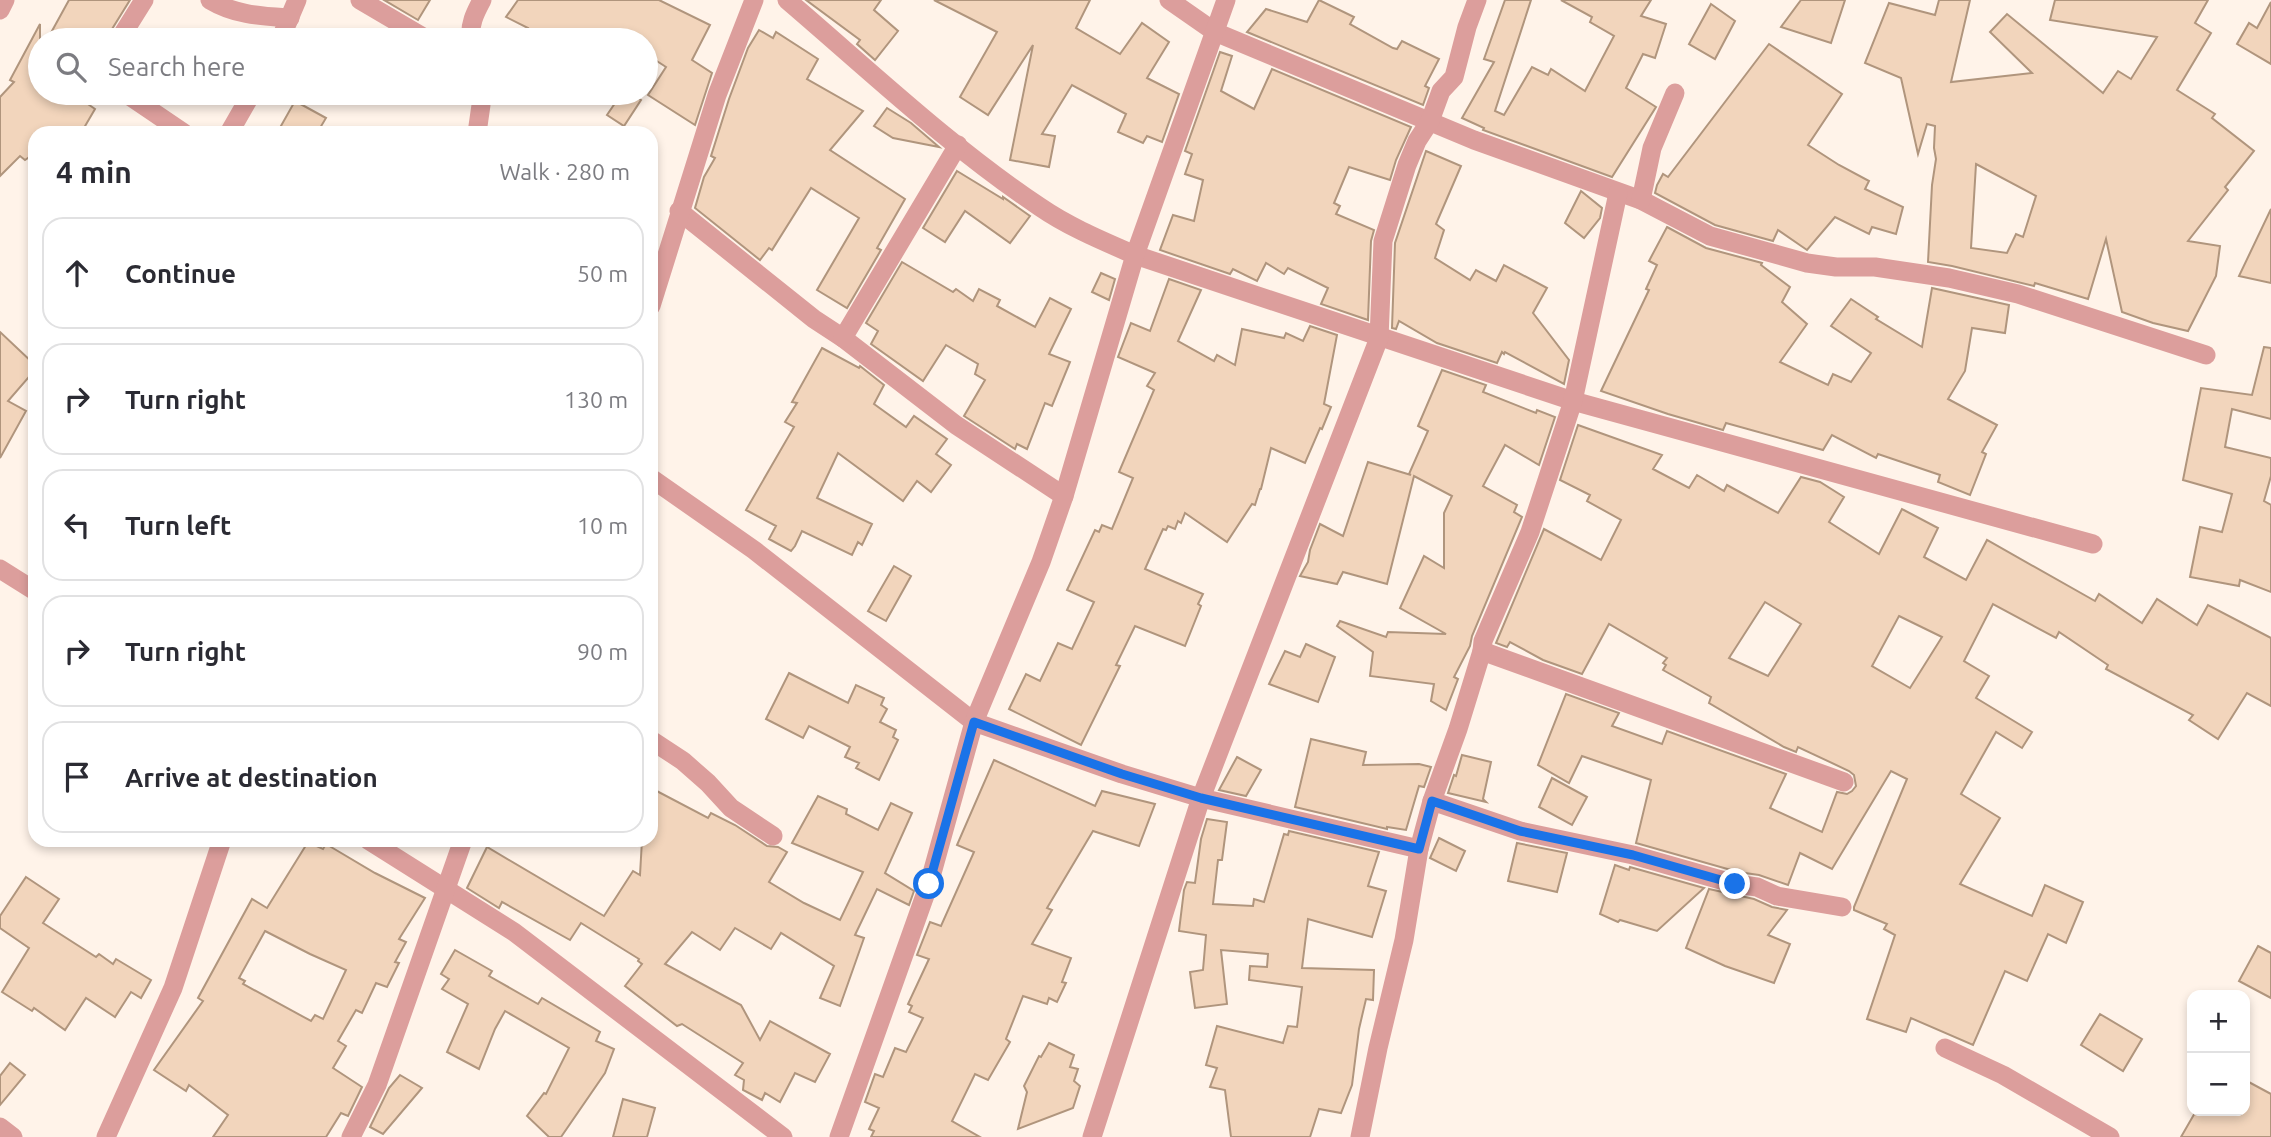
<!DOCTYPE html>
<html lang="en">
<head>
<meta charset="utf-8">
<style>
	:root { --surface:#fff; --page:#f2f2f3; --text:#2b2b33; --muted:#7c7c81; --line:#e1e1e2 }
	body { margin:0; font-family:Ubuntu,sans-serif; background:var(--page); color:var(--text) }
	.controls { position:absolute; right:21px; bottom:21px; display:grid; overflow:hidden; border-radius:14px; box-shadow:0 4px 10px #0003 }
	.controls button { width:63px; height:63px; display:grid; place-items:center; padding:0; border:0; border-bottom:2px solid var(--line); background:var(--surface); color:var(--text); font:35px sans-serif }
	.stop { position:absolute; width:21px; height:21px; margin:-16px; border:5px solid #1a73e8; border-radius:50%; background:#fff }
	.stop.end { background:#1a73e8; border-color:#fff; box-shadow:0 2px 7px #0008 }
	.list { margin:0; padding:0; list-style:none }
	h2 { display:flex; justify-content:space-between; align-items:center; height:91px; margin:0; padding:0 28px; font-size:30px }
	h2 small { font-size:23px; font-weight:400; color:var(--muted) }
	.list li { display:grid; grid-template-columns:46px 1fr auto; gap:21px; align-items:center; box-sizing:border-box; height:112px; margin:0 14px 14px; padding:0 14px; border:2px solid var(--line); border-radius:21px }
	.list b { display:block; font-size:26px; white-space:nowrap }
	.list em { font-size:23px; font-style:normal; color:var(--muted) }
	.icon { flex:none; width:38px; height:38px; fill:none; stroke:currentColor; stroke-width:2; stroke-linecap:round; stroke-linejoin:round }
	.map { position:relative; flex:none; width:2271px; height:1137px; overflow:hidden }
	.search { position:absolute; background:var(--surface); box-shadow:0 4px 10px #0003; left:28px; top:28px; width:630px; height:77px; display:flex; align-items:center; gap:18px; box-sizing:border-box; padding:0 24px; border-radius:38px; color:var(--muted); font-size:26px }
	.panel { position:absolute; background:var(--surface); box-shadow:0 4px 10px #0003; left:28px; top:126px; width:630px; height:721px; border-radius:21px }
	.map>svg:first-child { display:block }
	.building { fill:#f2d5bc; stroke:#b0957d; stroke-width:2; fill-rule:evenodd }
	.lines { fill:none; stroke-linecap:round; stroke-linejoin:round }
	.street { stroke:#dc9e9c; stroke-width:19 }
	.route { stroke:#1a73e8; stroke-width:9 }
</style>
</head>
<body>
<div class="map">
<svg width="2271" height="1137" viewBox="0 0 2271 1137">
	<rect width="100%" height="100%" fill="#fff3e9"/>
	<g class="building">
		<polygon points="69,0 130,0 109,34 107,40 47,40"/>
		<polygon points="384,0 430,0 418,20"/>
		<polygon points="518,0 659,0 710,25 692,60 712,73 695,125 648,95 666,67 646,54 646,40 523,40 528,28 506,17"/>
		<polygon points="806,0 881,0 874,10 898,31 875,60 857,44 860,40"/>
		<polygon points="934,0 1090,0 1076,28 1120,54 1142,23 1169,42 1147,78 1179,94 1162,142 1147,136 1143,143 1118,132 1126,114 1072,85 1042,134 1055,136 1049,167 1010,160 1033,45 988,115 960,97 997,32"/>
		<polygon points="1319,0 1354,17 1350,24 1393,48 1397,49 1402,41 1439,59 1425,86 1429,88 1423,105 1247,32 1266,9 1307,22"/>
		<polygon points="1505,0 1531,0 1495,111 1504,115 1532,67 1548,75 1551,69 1585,91 1614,36 1590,22 1592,17 1561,0 1651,0 1641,16 1666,24 1655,58 1643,54 1626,88 1656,107 1612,177 1483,130 1484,128 1462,118 1494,62 1484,59"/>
		<polygon points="1801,0 1845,0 1831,43 1781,27"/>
		<path d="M1939,0H1970L1951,82L2032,73L1990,32L2007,14L2103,93L2118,71L2131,79L2157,37L2050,20L2055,0H2208L2195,23L2211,33L2177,90L2215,114L2212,118L2254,151L2225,187L2228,190L2188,241L2220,246L2216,276L2188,331L2153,323L2122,312L2106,239L2088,299L2035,283L2034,286L1952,266L1928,262L1932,185L1936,159L1934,148L1935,126L1927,124L1918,154L1901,78L1865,63L1889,3L1935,15ZM1976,164L2036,196L2023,237L2016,234L2007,253L1971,248Z"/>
		<polygon points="2271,2 2271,64 2237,44 2249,23 2257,28"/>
		<polygon points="1711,4 1735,21 1715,59 1689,44"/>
		<polygon points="40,24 40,93 72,93 95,109 81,133 35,133 35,153 25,160 20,156 0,176 0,97 14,82 10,80"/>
		<polygon points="759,30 773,38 776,32 818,59 807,79 863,111 830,150 905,199 877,248 881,250 847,308 817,290 859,218 811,188 772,250 769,248 760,260 695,208 704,177 715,158 711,156 729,99 748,48"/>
		<polygon points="1769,44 1842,94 1808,145 1839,165 1869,181 1865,189 1903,207 1896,234 1872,227 1869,234 1835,217 1807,250 1778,230 1773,241 1715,225 1655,193 1657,185 1663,174 1668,177"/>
		<polygon points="1220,52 1232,56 1221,91 1254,109 1272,69 1411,127 1396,160 1390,180 1349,167 1334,203 1340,206 1336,214 1374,230 1371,241 1368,320 1321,304 1328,288 1288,268 1284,274 1266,263 1257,281 1233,269 1230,274 1160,250 1173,215 1194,221 1203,180 1185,174 1192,154 1185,151"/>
		<polygon points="622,93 629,93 641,100 624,126 607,115"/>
		<polygon points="295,101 326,118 317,133 277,133"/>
		<polygon points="887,108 911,123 939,147 893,138 874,126"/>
		<polygon points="1426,151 1461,166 1436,224 1444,230 1435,258 1470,280 1476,270 1496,281 1504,265 1547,288 1533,313 1569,360 1564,384 1505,352 1504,354 1502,352 1497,363 1437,343 1399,321 1396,329 1392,328 1395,243"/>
		<polygon points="957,171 1003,199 1003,197 1030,216 1010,243 965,211 945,242 923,228"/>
		<polygon points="1581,191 1602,208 1600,218 1584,238 1565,223"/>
		<polygon points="2271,209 2271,283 2239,276"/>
		<polygon points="1667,227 1706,248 1762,263 1761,265 1790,287 1782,302 1807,324 1780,362 1828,385 1833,374 1851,382 1871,353 1831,326 1851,299 1878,317 1876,319 1922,347 1932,288 2009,305 2005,333 1972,328 1965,371 1948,399 1997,425 1982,452 1986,454 1970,495 1938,482 1940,475 1878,454 1876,458 1832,435 1823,450 1726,423 1723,430 1668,414 1601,391 1649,290 1646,289 1657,265 1649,261"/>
		<polygon points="902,262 953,292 956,289 973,301 979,289 1000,300 997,306 1035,327 1050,298 1071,309 1049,354 1070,362 1052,406 1045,403 1027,449 1017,444 1015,449 964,416 985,380 975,374 978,364 946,345 923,381 871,344 878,331 866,323"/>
		<polygon points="1101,273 1115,279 1109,300 1092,292"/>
		<polygon points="1169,279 1201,290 1178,341 1214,361 1217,355 1235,365 1242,329 1284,338 1286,333 1303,341 1310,326 1337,335 1324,404 1331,407 1322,429 1320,428 1305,463 1271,448 1261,489 1260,489 1255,505 1252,504 1227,542 1185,513 1181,523 1178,521 1175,529 1168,526 1166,530 1163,529 1145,569 1203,594 1198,604 1201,606 1185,646 1135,626 1116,665 1120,666 1081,745 1009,709 1026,674 1040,681 1058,643 1072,649 1094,602 1067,590 1095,530 1099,532 1102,525 1112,529 1133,478 1119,472 1154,390 1147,386 1155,373 1118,357 1131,323 1150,331"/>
		<polygon points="0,332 35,365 35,370 8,401 26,411 0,458"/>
		<polygon points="2264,347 2271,348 2271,419 2232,409 2225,447 2271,458 2271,476 2264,501 2271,505 2271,592 2240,580 2239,586 2190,577 2200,527 2222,532 2232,494 2183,480 2201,388 2252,395"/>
		<polygon points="822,348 859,368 860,366 884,385 874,404 906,427 914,416 947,439 936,454 951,465 931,492 917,481 903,501 838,453 817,498 872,524 862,545 858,542 852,555 802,531 795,546 791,551 769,539 776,526 746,510 794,427 785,422 797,403 792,402"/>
		<polygon points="1442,370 1486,385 1483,392 1536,413 1537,410 1555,417 1539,465 1505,445 1483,486 1517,505 1514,512 1522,517 1472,636 1470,646 1454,677 1458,679 1446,710 1431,701 1434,684 1370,676 1373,652 1337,626 1340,621 1386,637 1388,632 1446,634 1400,608 1424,556 1444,568 1444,513 1452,496 1414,476 1387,584 1343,572 1337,584 1300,576 1308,562 1310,550 1320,524 1343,536 1368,462 1411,475 1409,474 1428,431 1418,426"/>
		<path d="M1578,425L1662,455L1653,469L1689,488L1697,475L1724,491L1727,485L1778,513L1801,477L1820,482L1844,497L1829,522L1879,554L1902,509L1938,528L1924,557L1966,580L1987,540L2095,601L2099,594L2142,623L2157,599L2197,625L2208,605L2271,638V706L2247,693L2218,739L2189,720L2193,715L2106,669L2108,665L2059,632L2056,638L1993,604L1964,661L1989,676L1976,698L2032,732L2022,748L1996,732L1961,794L2000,818L1960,884L2032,916L2045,885L2083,902L2066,943L2048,934L2027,981L2005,971L1973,1045L1911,1018L1906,1032L1867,1019L1895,935L1884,929L1887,924L1854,910V907L1907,779L1891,771L1832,869L1800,853L1788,885L1759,875L1738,872L1636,843L1651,780L1582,756L1569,783L1538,765L1566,694L1619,713L1612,726L1662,744L1667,731L1786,774L1770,808L1822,832L1837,792L1847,794L1852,791L1856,786L1854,775L1849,771L1798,747L1796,752L1784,747L1709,703L1711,697L1663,670L1666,665L1663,663L1667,658L1609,624L1582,674L1543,660L1510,642L1507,647L1496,643L1544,529L1601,560L1621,520L1587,501L1590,495L1560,480ZM1765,602L1801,624L1768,676L1729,658ZM1899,616L1942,637L1910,688L1872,666Z"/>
		<polygon points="894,566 911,576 886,621 868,611"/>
		<polygon points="1306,644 1335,657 1318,702 1269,684 1285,651 1300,657"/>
		<polygon points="789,673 848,703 856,685 884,698 881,705 887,709 880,722 896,730 893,737 898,740 879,780 856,768 859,763 845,757 850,747 809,726 803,738 766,719"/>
		<polygon points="1311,739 1366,752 1363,765 1419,764 1431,767 1424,787 1419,786 1406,830 1387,827 1387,829 1295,807"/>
		<polygon points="1462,755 1491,762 1483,799 1486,802 1448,793 1454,775 1456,776"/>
		<polygon points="1237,757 1261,770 1246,796 1219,790"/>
		<polygon points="994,760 1095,806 1102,791 1155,804 1139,846 1093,831 1047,908 1052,910 1032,944 1071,958 1062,982 1066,983 1057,1002 1049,998 1047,1004 1023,996 1006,1039 1010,1042 988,1080 975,1074 952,1121 980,1137 871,1137 874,1131 869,1129 879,1108 865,1102 875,1074 883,1077 895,1048 906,1052 923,1018 909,1012 912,1006 908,1004 929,959 917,955 930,922 941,926 974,852 957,845"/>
		<polygon points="1552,778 1587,797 1572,825 1539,807"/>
		<polygon points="651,788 708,818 711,813 735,825 767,846 778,847 787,852 769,882 804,903 840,920 863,872 792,843 818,796 847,809 846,814 878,830 891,803 912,813 885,873 914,891 909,905 877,889 855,935 864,938 840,1006 820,998 834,966 781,933 771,949 735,928 720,950 692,932 665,964 741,1005 760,1040 770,1021 830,1054 815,1082 795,1073 780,1102 765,1093 762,1100 743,1090 744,1080 735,1075 743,1063 682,1024 677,1026 625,986 642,964 638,961 639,959 581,923 570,940 502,902 499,908 467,888 487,847 604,916 633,871 640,875 642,840 651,840"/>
		<polygon points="1207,819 1227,822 1222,860 1218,860 1213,904 1253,906 1254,899 1264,902 1284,834 1288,835 1289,831 1379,852 1368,886 1386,891 1372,937 1308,919 1302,968 1374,970 1373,1000 1366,999 1359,1029 1352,1085 1341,1113 1319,1109 1310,1137 1231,1137 1225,1090 1210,1087 1217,1068 1206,1065 1217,1026 1283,1043 1288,1026 1297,1027 1302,987 1249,980 1250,966 1267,967 1268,954 1221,950 1227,1004 1195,1008 1190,972 1203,970 1206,935 1179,931 1184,890 1187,882 1195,883 1201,839"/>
		<polygon points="1439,838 1465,851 1456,871 1430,858"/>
		<path d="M308,842L323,849L326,844L375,873L425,898L399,939L406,942L395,962L399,963L387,987L376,983L362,1013L356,1010L338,1041L346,1046L333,1068L362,1087L348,1116L341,1113L326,1137H213L228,1115L189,1085L186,1091L154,1070L203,1001L198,998L252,899L267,908ZM265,931L310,954L346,970L323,1019L315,1015L311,1021L243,984L245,981L239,978Z"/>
		<polygon points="1517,843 1567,853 1557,892 1508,881"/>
		<polygon points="1615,865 1629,870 1630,867 1704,888 1657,931 1620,920 1618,922 1600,914"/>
		<polygon points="26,877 59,899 43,923 96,957 99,954 113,964 116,959 151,980 141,998 131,992 115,1017 86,998 65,1030 34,1008 32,1011 2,992 29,948 0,928 0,916"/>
		<polygon points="1709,889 1754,899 1772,907 1787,910 1768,935 1790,944 1774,983 1725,966 1686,948"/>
		<polygon points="2258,946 2271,953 2271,998 2239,981"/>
		<polygon points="455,950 492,971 489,976 538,1004 542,998 600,1032 596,1041 614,1049 605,1073 561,1137 549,1137 527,1116 544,1093 546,1094 569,1048 505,1011 495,1029 479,1069 447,1052 468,1004 442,989 449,979 441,974"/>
		<polygon points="2100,1014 2142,1039 2123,1071 2081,1045"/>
		<polygon points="1049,1043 1074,1055 1070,1067 1078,1069 1074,1081 1080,1086 1073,1108 1018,1129 1027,1092 1024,1086 1039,1056 1041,1057"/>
		<polygon points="10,1063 25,1075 0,1105 0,1076"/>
		<polygon points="400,1075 422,1088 383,1134 370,1127 389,1088"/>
		<polygon points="2245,1080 2271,1094 2271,1137 2181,1137 2196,1111 2245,1111"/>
		<polygon points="623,1099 655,1108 647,1137 613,1137"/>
	</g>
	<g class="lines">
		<g class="street">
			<path d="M210,0C235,15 261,16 290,18"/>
			<polyline points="360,0 428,40"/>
			<path d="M787,0C869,70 950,147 1040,207C1069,227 1103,241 1135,255L1573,401L2093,544"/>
			<polyline points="1169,0 1215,32 1474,140 1641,200 1710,236 1807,263 1836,267 1875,267 1949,278 2018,294 2206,355"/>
			<polyline points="0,10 5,0"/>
			<polyline points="119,40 144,0"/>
			<polyline points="280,40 297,0"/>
			<path d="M471,40C469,25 475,13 482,0"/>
			<polyline points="125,93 184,133"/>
			<polyline points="229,133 252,93"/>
			<polyline points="477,133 481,105 479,93"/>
			<polyline points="1641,200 1652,148 1675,93"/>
			<polyline points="679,211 814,319 843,338 956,425 1064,496"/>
			<polyline points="651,306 717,95 754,0"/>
			<polyline points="843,338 958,145"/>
			<polyline points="651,478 754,550 974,722 1122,774 1201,798 1419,849"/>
			<polyline points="0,569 35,591"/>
			<polyline points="1482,651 1844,782"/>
			<polyline points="651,740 683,761 708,783 731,808 773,836"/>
			<polyline points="1432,801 1520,831 1633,855 1735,884 1757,887 1777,896 1842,907"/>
			<polyline points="368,840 514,932 783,1137"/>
			<polyline points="1945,1048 2003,1075 2110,1137"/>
			<polyline points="0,1127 13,1137"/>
			<polyline points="106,1137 173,988 222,840"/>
			<polyline points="351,1137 377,1085 463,840"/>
			<polyline points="839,1137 929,884 974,722 1041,562 1064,496 1135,255 1226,0"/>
			<polyline points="1092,1137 1201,798 1379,338 1383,241 1407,165 1417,141 1430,121 1441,91 1454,77 1467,27 1477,0"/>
			<polyline points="1360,1137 1378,1048 1404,940 1419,849 1432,801 1458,729 1482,651 1483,641 1530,532 1573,401 1618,193"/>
		</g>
	</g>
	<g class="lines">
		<polyline class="route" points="929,884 974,722 1122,774 1201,798 1419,849 1432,801 1520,831 1633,855 1735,884"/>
	</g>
</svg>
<div class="controls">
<button>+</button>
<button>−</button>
</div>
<div class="stop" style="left:929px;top:884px"></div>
<div class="stop end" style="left:1735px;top:884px"></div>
<div class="search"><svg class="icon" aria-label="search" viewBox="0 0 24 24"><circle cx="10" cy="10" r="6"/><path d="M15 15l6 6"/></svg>Search here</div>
<section class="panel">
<h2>4 min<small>Walk · 280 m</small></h2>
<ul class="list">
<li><svg class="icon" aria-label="ahead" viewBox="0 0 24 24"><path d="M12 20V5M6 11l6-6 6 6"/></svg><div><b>Continue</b></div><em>50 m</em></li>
<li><svg class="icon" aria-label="right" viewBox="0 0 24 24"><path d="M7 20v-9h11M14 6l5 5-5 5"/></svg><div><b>Turn right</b></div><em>130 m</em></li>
<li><svg class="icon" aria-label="left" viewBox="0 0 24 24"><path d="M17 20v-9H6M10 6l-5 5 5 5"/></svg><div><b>Turn left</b></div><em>10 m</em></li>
<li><svg class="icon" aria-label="right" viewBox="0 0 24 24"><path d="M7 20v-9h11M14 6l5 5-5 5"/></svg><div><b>Turn right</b></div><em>90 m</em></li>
<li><svg class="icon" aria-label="arrive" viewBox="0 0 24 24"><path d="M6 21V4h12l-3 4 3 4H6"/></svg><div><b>Arrive at destination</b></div></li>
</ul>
</section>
</div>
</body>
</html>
